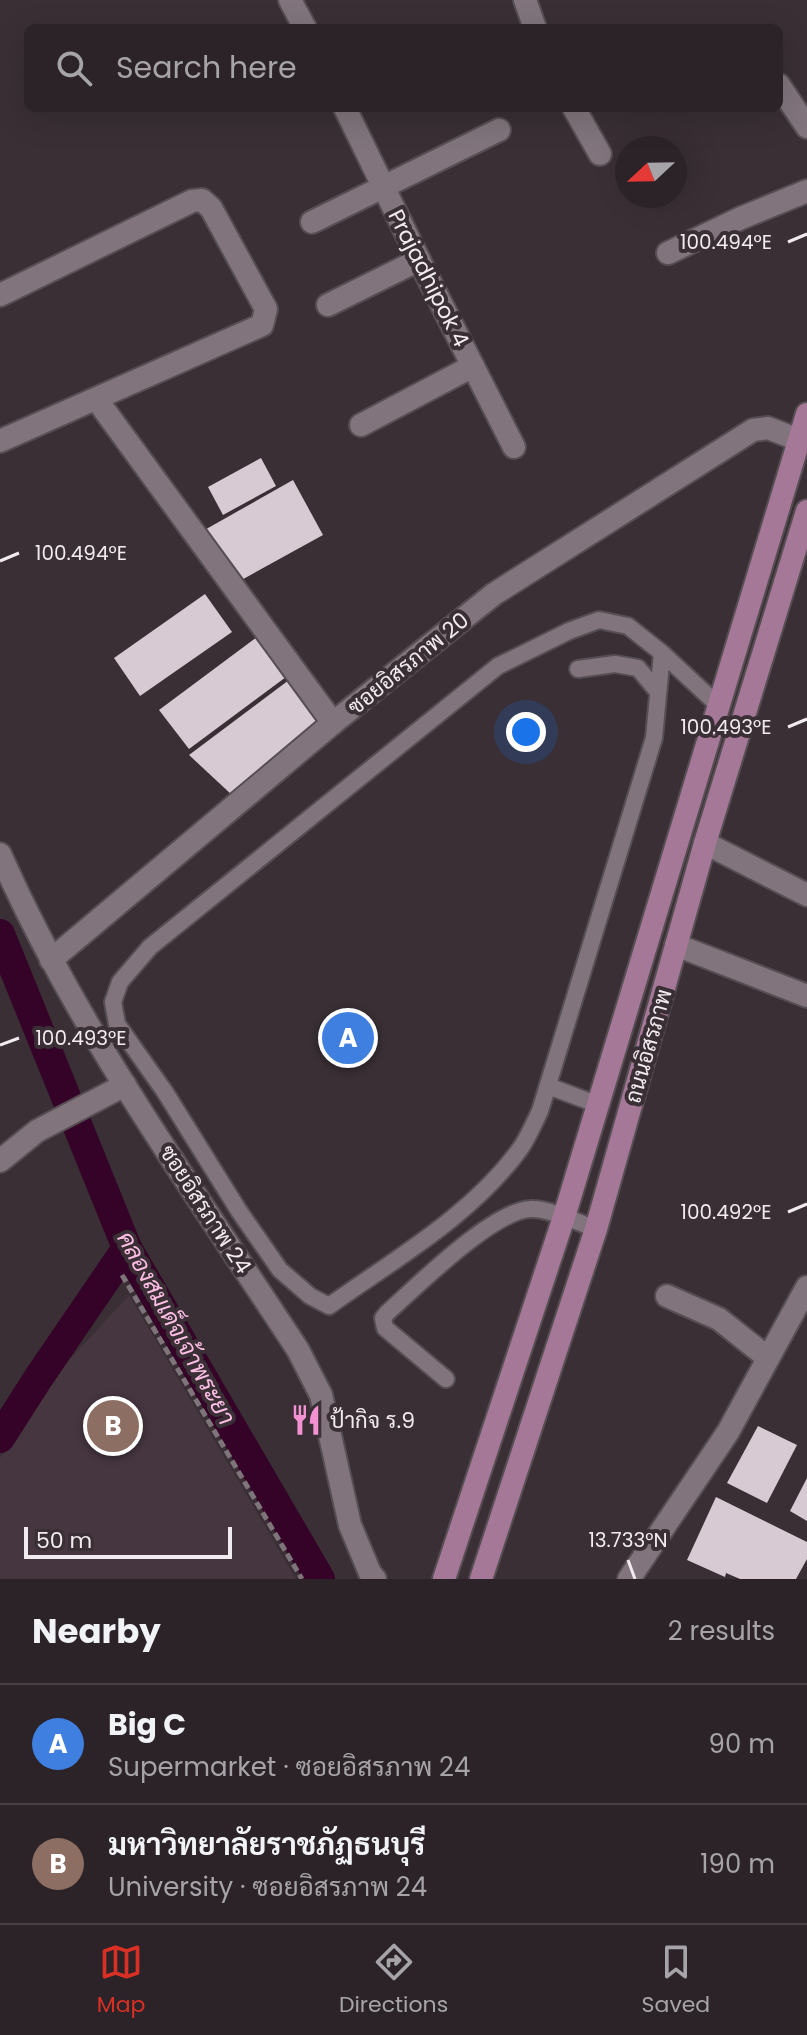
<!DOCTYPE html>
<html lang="en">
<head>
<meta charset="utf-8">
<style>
	:root { --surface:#2b2328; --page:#332b30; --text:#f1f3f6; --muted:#a6a4a8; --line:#474045; --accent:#d93025 }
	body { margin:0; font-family:Poppins,Sarabun,sans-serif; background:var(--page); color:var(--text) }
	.compass { position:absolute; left:615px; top:136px; width:72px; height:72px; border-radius:50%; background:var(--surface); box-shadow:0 8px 32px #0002; rotate:248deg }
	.scale { position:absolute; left:24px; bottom:20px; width:208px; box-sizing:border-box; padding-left:8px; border:4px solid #f1eaee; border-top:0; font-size:22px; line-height:28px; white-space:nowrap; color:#f1eaee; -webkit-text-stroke:6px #392f35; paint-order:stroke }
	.you { position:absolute; left:526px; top:732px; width:28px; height:28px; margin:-20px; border:6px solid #fff; border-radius:50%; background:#1a73e8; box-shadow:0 0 0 12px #1a73e833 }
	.badge { display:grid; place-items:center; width:52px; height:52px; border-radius:50%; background:var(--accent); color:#fff; font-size:26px; font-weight:700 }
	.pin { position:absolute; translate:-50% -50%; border:4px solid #fff; box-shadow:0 2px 8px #0006 }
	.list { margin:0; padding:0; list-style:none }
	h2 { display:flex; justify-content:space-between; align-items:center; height:104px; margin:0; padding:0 32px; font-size:34px }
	h2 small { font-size:26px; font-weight:400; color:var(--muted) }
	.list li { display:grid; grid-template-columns:52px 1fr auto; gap:24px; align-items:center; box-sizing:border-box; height:120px; padding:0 32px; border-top:2px solid var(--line) }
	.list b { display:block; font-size:30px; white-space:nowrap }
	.list p { margin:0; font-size:26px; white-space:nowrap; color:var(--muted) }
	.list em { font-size:26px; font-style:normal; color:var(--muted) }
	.icon { flex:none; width:44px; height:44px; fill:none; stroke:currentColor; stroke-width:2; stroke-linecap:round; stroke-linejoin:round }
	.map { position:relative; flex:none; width:807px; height:1579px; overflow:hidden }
	.search { position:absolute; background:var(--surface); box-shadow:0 8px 32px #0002; left:24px; right:24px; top:24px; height:88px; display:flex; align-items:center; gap:20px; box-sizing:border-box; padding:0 28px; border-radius:12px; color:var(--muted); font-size:30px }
	.sheet { height:344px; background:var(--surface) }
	nav { display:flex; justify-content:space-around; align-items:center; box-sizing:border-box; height:112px; border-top:2px solid var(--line); background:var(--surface); font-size:22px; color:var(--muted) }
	nav a { display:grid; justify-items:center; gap:4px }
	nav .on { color:var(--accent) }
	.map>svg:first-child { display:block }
	.built { fill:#463640 }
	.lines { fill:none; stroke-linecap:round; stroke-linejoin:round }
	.canal { stroke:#350228; stroke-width:30 }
	.building { fill:#d8cad2 }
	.service-casing { stroke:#564e53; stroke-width:20 }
	.minor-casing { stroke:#564e53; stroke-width:26 }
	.secondary-casing { stroke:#564e53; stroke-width:26 }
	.path { stroke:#7e757a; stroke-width:5; stroke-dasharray:8 4; stroke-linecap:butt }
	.service { stroke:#81747c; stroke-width:16 }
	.minor { stroke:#81747c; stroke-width:22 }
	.secondary { stroke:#a67897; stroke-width:22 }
	.ticks { fill:none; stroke:#f1eaee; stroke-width:3 }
	.labels { text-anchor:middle; stroke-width:8; stroke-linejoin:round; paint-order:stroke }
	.street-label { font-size:22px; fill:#f1eaee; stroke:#392f35 }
	.poi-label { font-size:22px; fill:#f1eaee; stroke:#392f35; text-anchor:start }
	.water-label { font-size:24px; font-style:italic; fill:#fcbee5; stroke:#392f35 }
	.ticks-label { font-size:20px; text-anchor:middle; fill:#f1eaee; stroke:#392f35; stroke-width:8; stroke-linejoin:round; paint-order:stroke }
</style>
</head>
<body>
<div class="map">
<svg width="807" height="1579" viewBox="0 0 807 1579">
	<rect width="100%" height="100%" fill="#392f35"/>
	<polygon class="built" points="129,1295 296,1579 0,1579 0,1458 38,1394"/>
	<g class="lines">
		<g class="canal">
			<polyline points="0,934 127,1248 320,1579"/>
			<polyline points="0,1438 39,1377 127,1248"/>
		</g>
	</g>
	<g class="building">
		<polygon points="261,458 276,486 223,515 208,487"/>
		<polygon points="293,480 323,535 236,583 201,532"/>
		<polygon points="205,594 232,632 140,696 114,658"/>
		<polygon points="257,637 286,677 189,749 159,710"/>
		<polygon points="289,680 318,723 232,795 189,755"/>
		<polygon points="758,1426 797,1445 767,1503 727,1483"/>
		<polygon points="807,1478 807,1521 790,1511"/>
		<polygon points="716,1497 807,1542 807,1559 796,1579 740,1579 726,1573 725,1577 687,1560"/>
	</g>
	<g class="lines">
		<defs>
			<g id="service">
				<path d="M662,653L654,738L540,1111C534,1123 528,1138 520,1149C472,1215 395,1259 329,1306L310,1296L280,1270L239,1211L165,1092L117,1024L113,1002L120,982L150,947L498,666L569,631L599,620L628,626L662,653L720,707"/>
				<polyline points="578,669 615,664 638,668 658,692"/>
				<polyline points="548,1086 599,1105"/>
				<path d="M446,1379L385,1328L383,1318L387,1313C416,1287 493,1210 531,1209C549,1208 579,1223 596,1229"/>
			</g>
			<g id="minor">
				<polyline points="290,0 305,28"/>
				<polyline points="525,0 535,28"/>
				<polyline points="779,85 807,127"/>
				<polyline points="345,108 419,260 514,447"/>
				<polyline points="574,108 600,154"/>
				<polyline points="312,222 499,130"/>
				<polyline points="668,253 741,218 807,191"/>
				<polyline points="0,295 192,201 202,200 211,208 266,309 262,325 0,441"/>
				<polyline points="328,305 419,260"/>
				<polyline points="97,400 333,723"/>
				<polyline points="361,425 473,366"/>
				<polyline points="705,843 807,895"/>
				<path d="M0,854C78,1031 193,1189 298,1350L321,1395L350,1525L370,1573L375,1579"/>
				<polyline points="676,945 807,996"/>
				<polyline points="51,960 333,723 494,594 753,430 768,428 799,440"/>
				<polyline points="0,1161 37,1131 125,1085"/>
				<polyline points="667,1296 719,1319 768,1358"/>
				<polyline points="629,1579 728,1432 807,1287"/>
			</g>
			<g id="secondary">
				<polyline points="444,1579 564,1217 807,414"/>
				<polyline points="481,1579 596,1229 705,843 807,511"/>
			</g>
		</defs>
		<use href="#service" class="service-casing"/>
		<use href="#minor" class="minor-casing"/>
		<use href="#secondary" class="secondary-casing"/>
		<polyline class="path" points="122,1275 302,1579"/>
		<use href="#service" class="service"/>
		<use href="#minor" class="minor"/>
		<use href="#secondary" class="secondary"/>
	</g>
	<path class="ticks" d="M788,242L807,234M0,561L19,553M788,727L807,719M0,1045L19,1038M788,1212L807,1204M628,1560L635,1579"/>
	<defs>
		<symbol id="restaurant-bare" viewBox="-9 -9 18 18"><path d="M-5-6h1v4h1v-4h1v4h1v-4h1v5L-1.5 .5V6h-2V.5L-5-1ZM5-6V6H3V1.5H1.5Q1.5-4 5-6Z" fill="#f491d3" stroke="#392f35" stroke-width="2.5" paint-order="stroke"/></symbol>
	</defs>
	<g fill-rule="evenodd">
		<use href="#restaurant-bare" x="284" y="1398" width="44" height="44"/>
	</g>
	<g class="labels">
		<g class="street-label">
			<text transform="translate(429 278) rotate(63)" y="8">Prajadhipok 4</text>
			<text transform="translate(408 663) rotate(-39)" y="8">ซอยอิสรภาพ 20</text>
			<text transform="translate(648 1046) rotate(-74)" y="8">ถนนอิสรภาพ</text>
			<text transform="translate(206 1209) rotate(57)" y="8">ซอยอิสรภาพ 24</text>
		</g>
		<g class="poi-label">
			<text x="330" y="1428">ป้ากิจ ร.9</text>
		</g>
		<g class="water-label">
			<text transform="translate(176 1328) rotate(61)" y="8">คลองสมเด็จเจ้าพระยา</text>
		</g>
	</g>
	<g class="ticks-label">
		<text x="726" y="249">100.494°E</text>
		<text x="81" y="560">100.494°E</text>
		<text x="726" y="734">100.493°E</text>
		<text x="81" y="1045">100.493°E</text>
		<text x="726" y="1219">100.492°E</text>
		<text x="628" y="1547">13.733°N</text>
	</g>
</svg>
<svg class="compass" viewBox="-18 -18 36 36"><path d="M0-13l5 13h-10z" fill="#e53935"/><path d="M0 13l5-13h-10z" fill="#a6a4a8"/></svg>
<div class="scale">50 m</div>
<div class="you"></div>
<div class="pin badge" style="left:348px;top:1038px;background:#3f7fe0">A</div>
<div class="pin badge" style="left:113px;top:1426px;background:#8d6e63">B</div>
<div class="search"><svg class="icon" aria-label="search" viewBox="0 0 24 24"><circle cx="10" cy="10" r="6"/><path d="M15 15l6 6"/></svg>Search here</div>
</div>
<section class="sheet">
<h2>Nearby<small>2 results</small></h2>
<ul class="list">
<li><span class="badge" style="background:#3f7fe0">A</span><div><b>Big C</b><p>Supermarket · ซอยอิสรภาพ 24</p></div><em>90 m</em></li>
<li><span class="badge" style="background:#8d6e63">B</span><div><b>มหาวิทยาลัยราชภัฏธนบุรี</b><p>University · ซอยอิสรภาพ 24</p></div><em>190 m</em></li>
</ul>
</section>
<nav>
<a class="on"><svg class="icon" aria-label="map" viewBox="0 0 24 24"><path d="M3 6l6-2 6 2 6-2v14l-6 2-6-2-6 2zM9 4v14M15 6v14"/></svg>Map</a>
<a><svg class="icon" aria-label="directions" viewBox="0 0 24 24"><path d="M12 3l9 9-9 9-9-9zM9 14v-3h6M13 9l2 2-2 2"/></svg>Directions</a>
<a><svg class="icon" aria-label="saved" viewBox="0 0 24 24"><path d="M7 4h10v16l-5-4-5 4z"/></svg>Saved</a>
</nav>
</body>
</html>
